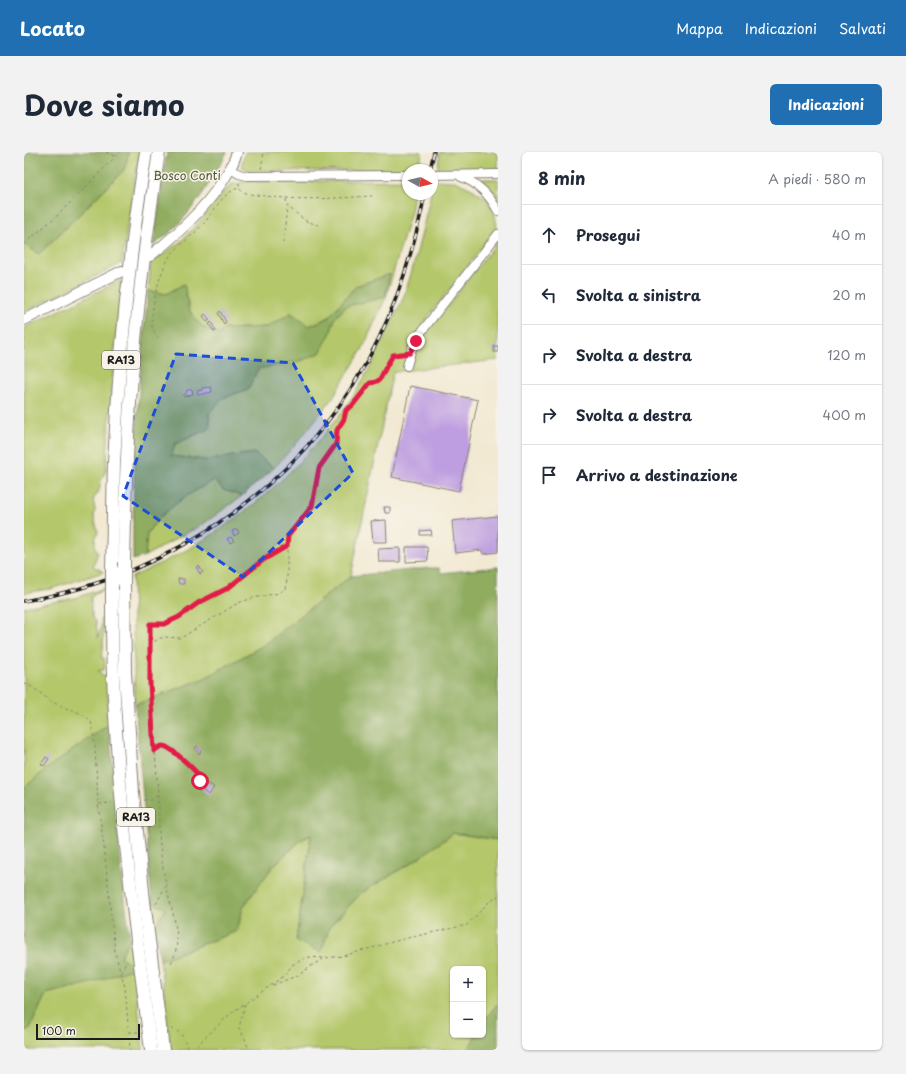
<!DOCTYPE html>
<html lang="it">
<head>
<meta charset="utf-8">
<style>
	:root { --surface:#fff; --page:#f2f2f3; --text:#1f2937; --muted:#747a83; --line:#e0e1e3; --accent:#1f6fb2 }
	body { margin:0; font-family:"Playpen Sans",sans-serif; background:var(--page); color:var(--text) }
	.controls { position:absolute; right:12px; bottom:12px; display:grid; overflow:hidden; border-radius:6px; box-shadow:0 1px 3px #0004 }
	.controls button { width:36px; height:36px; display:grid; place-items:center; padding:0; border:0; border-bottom:1px solid var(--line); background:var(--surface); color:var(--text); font:20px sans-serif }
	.compass { position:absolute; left:378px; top:12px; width:36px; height:36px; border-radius:50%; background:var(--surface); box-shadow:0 1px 3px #0004; rotate:98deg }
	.scale { position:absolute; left:12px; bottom:10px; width:104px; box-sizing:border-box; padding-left:4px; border:2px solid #1c1c1c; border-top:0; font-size:11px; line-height:14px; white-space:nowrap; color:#1c1c1c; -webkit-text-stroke:3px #f7f3e8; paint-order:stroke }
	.stop { position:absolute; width:12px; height:12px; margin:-9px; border:3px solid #e11d48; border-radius:50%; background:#fff }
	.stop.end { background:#e11d48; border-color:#fff; box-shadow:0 1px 4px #0008 }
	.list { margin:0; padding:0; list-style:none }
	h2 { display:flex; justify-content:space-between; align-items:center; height:52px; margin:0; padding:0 16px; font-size:17px }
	h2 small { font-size:13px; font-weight:400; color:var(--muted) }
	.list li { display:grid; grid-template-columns:26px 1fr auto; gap:12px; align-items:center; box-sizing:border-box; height:60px; padding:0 16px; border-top:1px solid var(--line) }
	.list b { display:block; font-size:15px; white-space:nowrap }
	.list em { font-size:13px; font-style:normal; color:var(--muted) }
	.icon { flex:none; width:22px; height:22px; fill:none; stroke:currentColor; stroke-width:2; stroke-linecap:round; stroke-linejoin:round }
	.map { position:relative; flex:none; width:474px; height:898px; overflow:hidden; border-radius:6px }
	header { display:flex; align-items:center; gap:24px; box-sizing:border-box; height:56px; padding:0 20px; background:var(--accent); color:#fff }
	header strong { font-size:19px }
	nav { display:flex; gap:22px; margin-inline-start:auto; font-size:14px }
	.intro { display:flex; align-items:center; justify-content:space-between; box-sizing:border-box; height:96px; padding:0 24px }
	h1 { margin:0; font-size:28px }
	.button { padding:10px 18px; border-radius:6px; background:var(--accent); color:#fff; font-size:14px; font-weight:700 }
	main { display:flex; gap:24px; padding:0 24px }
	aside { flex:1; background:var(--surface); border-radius:6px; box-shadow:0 1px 3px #0004 }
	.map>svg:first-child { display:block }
	.green { fill:#b4c76b; stroke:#687244 }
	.forest { fill:#8fac5f; stroke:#56643e }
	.building { fill:#be9ee0 }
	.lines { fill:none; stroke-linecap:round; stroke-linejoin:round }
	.minor-casing { stroke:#878277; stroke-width:10 }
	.major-casing { stroke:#878277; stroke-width:12 }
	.highway-casing { stroke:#878277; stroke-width:14 }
	.path { stroke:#878277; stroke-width:1; stroke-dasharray:3 3; stroke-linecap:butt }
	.minor { stroke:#fff; stroke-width:8 }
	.major { stroke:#fff; stroke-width:10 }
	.highway { stroke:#fff; stroke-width:12 }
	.rail-casing { stroke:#1c1c1c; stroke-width:3.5 }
	.rail { stroke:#f7f3e8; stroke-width:2; stroke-dasharray:6; stroke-linecap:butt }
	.highway-bridge-casing { stroke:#878277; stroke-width:14; stroke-linecap:butt }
	.highway-bridge { stroke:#fff; stroke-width:12 }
	.route { stroke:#e11d48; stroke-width:5 }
	.marked { fill:#1d4ed8; fill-opacity:0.2; stroke:#1d4ed8; stroke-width:3; stroke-dasharray:8 5; stroke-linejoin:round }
	.labels { text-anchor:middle; stroke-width:3; stroke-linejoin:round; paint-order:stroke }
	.shield { fill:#f7f3e8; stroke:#5e5c59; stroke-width:1 }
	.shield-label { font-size:11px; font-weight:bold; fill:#1c1c1c }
	.park-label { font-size:12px; fill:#515838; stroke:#f7f3e8 }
</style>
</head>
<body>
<header>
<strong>Locato</strong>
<nav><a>Mappa</a><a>Indicazioni</a><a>Salvati</a></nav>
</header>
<div class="intro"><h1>Dove siamo</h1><a class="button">Indicazioni</a></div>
<main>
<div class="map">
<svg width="474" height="898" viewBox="0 0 474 898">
	<rect width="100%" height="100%" fill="#f7f3e8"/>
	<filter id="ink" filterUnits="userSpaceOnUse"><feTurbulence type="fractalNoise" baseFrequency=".025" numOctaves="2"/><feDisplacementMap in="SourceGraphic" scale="8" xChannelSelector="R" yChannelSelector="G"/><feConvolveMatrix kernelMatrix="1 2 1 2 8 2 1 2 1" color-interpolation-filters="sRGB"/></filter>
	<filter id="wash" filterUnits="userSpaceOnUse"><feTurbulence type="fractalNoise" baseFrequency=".012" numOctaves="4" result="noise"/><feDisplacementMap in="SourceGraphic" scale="16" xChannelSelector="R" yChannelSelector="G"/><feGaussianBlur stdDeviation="0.9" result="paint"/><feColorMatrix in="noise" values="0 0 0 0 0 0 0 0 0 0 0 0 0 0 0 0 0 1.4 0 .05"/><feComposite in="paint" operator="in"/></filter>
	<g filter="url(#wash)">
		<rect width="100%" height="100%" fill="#f2e9d2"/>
		<g class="green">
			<polygon points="105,0 115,0 98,111 0,160 0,92 15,102 100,18"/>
			<polygon points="221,0 398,0 395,18 248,19 224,18 219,16 218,11"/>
			<polygon points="416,0 474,0 474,17 413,18"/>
			<polygon points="453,27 474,27 474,48"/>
			<path d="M384,28V42H390L387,60L362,145L338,198L309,245L278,285L250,316L230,301L182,308L147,304L151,292L186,276L185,261L199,246L224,237L233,217L279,208L306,182L311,166L322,154L362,145V139L366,123L332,134L304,166L285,174L267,161L243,175L200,177L194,183C184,179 172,171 167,161C163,154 162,141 160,133L142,142L124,139L127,111L156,90L175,70L201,38L209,32L220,30Z"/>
			<path d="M410,28L431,29L448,37L463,47L471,63L473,76L398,173L389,206L396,189L474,89V208L369,220L327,424L240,493L179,527L111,553L108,425C133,413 159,401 183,386C241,349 292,299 331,241C342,224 351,206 359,188C366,174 374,159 380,144C393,106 401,66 410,28Z"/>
			<path d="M97,128L89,220L82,318L77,329L75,339L69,348L71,357L70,365L74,380C70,388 70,393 74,401L69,414L80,420L26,437L0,441V176Z"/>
			<polygon points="190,328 199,338 218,344 179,372 121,404 123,381 135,366 159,346"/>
			<polygon points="81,436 67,445 67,457 69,466 72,470 74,486 77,476 77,466 80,469 79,498 77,506 80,506 81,511 80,518 74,519 83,526 85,572 21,618 0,636 0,455 51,446"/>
			<polygon points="430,681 474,688 474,851 459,870 459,817 429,817 429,883 452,883 444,898 147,898 136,808 213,779 219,755 249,714 277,688 287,683 272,789 297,800 306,774 337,741 387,711"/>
			<polygon points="128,750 142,757 131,773"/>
			<polygon points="106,787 109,813 96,805"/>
			<polygon points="110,816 119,898 0,898 0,880 6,876 22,842"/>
		</g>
		<g class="forest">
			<polygon points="0,0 105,0 100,18 15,102 0,92"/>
			<path d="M143,0H203C189,27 173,52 153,74C146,81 137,87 129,94Z"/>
			<path d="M366,122L362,139V145L322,154L311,166L306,182L296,201L279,208L234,217L224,237L199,246L185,261L186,276L151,292L147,304L182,308L230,301L250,316L218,344L199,338L190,328L159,346L135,366L123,381L121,404L109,408C108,318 115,228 124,139L142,142L160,132C162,140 163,154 167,161C172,171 184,179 194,183L200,177L243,175L267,161L285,174L304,166L332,134Z"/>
			<polygon points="474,415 474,688 430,681 387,711 337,741 306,774 297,800 272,789 287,683 277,688 249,714 219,755 213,779 136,808 131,773 142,757 128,750 111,553 179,527 240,493 327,424 405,416 415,416 417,421"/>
			<polygon points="85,572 97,716 106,787 96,805 109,813 110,816 71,830 22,842 6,876 0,880 0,636 21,618"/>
			<polygon points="474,851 474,898 444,898 452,883 459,883 459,870"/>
		</g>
		<g id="blocks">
			<g class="building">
				<polygon points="196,159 202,170 200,172 194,161"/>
				<polygon points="181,162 186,168 183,170 179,164"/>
				<polygon points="187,170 192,179 190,180 185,172"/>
				<rect x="470" y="194" width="4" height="6"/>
				<polygon points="386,234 454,248 435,339 368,325"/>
				<polygon points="187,235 188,240 174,243 173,239 178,238 178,236"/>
				<polygon points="168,237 169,242 160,245 159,243 162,242 163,238"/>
				<polygon points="360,355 366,355 366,361 361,361"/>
				<polygon points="474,364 474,400 459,402 458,398 431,401 428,369"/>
				<polygon points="362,368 363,390 349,390 347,369"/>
				<polygon points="213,377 215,381 210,384 208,379"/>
				<polygon points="407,378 408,383 396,383 396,379"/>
				<polygon points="207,385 210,389 206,391 203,387"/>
				<polygon points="382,395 403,395 404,409 382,410"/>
				<polygon points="376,396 376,410 355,410 354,397"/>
				<polygon points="175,414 179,420 176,422 172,415"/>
				<polygon points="157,426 157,427 160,427 160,432 155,432 154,427"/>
				<polygon points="173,594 177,600 175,602 171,596"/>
				<polygon points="22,605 25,607 20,614 17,612"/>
				<polygon points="183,631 190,635 185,643 179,639"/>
			</g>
		</g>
	</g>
	<g filter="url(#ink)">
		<use href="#blocks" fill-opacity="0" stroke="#878277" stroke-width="1"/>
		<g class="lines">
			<defs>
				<g id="minor">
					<polyline points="207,17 215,22 223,24 384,23"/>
					<polyline points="408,23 474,22"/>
					<path d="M437,25C454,31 466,44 474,59"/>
					<polyline points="383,214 388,196 395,183 474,82"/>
				</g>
				<g id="major">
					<path d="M126,104C155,81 188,50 206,17C209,12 211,6 213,0"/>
					<polyline points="0,168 98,119"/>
				</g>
				<g id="highway">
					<path d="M100,410C101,376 101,341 103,307C107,204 119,101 135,0"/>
					<path d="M88,417C89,382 89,346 90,311C95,207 105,102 122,0"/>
					<polyline points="100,431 101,521 109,640 120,749 139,898"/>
					<path d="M88,438C88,466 88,495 89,523C94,649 111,774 127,898"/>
				</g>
			</defs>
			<use href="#minor" class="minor-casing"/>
			<use href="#major" class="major-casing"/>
			<use href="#highway" class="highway-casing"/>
			<g class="path">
				<polyline points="82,0 90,4"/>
				<polyline points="237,17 240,0"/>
				<path d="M215,31C215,34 214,37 218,39C224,43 234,43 242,44C277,49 312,46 348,44"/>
				<polyline points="262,47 263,54 282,69 294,73"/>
				<polyline points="259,91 263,55"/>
				<polyline points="0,92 35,62 96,0"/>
				<path d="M134,186C131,182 129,179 128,175C126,158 136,118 146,104C152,96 161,90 168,83C173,79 177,74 181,70C191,58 199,40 215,36"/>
				<path d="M125,492L139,485L157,486L214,451L229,446L255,441L261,437L263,428V394L264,383L287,354L295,316L312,292L313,278L320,267L322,258L328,254L346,231C358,230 357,224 362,215C364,211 367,207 369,203L378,202"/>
				<path d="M0,532C11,534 18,544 27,549C41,558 54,557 67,569L71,595L74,652L80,695L91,801L101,835L106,898"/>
				<path d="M131,599C133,596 135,594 139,594C146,595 171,618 176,625C175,633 172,638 178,645"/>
				<polyline points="120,648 127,648 133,644"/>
				<polyline points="75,652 88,651"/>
				<polyline points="132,752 141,735"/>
				<path d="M147,811C161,787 146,757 142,732C137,708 134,684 135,659C135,652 133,646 134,640L126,531V473H140L155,465L175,451L203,436L239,408L263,394"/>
				<polyline points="97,820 103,809"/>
				<polyline points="249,833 275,823 287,814 301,806"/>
				<polyline points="221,852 215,876 221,887 225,898"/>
				<path d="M147,877C158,878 161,889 164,898"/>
				<polyline points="105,880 114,880"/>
				<polyline points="168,898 206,862 260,824 268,813 283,805 301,806 319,804 379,787 443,773 464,751 474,744"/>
			</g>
			<use href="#minor" class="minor"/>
			<use href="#major" class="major"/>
			<use href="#highway" class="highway"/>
			<defs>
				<g id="rail">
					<polyline points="406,18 410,0"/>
					<path d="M0,449C151,424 287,327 354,188C377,141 391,92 401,42"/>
				</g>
			</defs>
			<use href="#rail" class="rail-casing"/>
			<use href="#rail" class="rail"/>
			<defs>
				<g id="highway-bridge">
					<polyline points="100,431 100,410"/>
					<polyline points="88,438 88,417"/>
				</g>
			</defs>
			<use href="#highway-bridge" class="highway-bridge-casing"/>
			<use href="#highway-bridge" class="highway-bridge"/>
		</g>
	</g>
	<g class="lines" filter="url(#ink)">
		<path class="route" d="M176,629V625C171,618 146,594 139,594C135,594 133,597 130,599L126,531V472H140L155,465L174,451L204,436L239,408L263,394L264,384L288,354L295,316L312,292L313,278L320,267L322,258L328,254L346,231C358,230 357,224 362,215C364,211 367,207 369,203L386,201L392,189"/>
	</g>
	<path class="marked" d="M152,202L269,211L329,321L219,425L99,344Z"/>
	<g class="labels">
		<g class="shield">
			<rect x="78" y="199" width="38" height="18" rx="3"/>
			<rect x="93" y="656" width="38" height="18" rx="3"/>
		</g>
		<g class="shield-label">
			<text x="97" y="212">RA13</text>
			<text x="112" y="669">RA13</text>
		</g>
		<g class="park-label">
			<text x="163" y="28">Bosco Conti</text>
		</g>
	</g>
</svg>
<div class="controls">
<button>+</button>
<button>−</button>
</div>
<svg class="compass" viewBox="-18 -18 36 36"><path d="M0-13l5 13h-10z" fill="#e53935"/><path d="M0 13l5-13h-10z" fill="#747a83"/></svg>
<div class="scale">100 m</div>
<div class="stop" style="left:176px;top:629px"></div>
<div class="stop end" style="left:392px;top:189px"></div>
</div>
<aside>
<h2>8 min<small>A piedi · 580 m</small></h2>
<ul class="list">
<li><svg class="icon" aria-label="ahead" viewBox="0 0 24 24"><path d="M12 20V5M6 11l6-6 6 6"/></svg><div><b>Prosegui</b></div><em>40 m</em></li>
<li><svg class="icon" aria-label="left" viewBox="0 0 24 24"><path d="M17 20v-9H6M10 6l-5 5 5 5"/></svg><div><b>Svolta a sinistra</b></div><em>20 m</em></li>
<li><svg class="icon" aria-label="right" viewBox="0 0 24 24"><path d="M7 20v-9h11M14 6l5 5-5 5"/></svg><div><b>Svolta a destra</b></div><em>120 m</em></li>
<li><svg class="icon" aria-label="right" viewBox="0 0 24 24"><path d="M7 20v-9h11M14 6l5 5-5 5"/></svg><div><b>Svolta a destra</b></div><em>400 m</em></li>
<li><svg class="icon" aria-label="arrive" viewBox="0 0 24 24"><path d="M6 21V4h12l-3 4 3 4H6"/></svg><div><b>Arrivo a destinazione</b></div></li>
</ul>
</aside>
</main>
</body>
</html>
